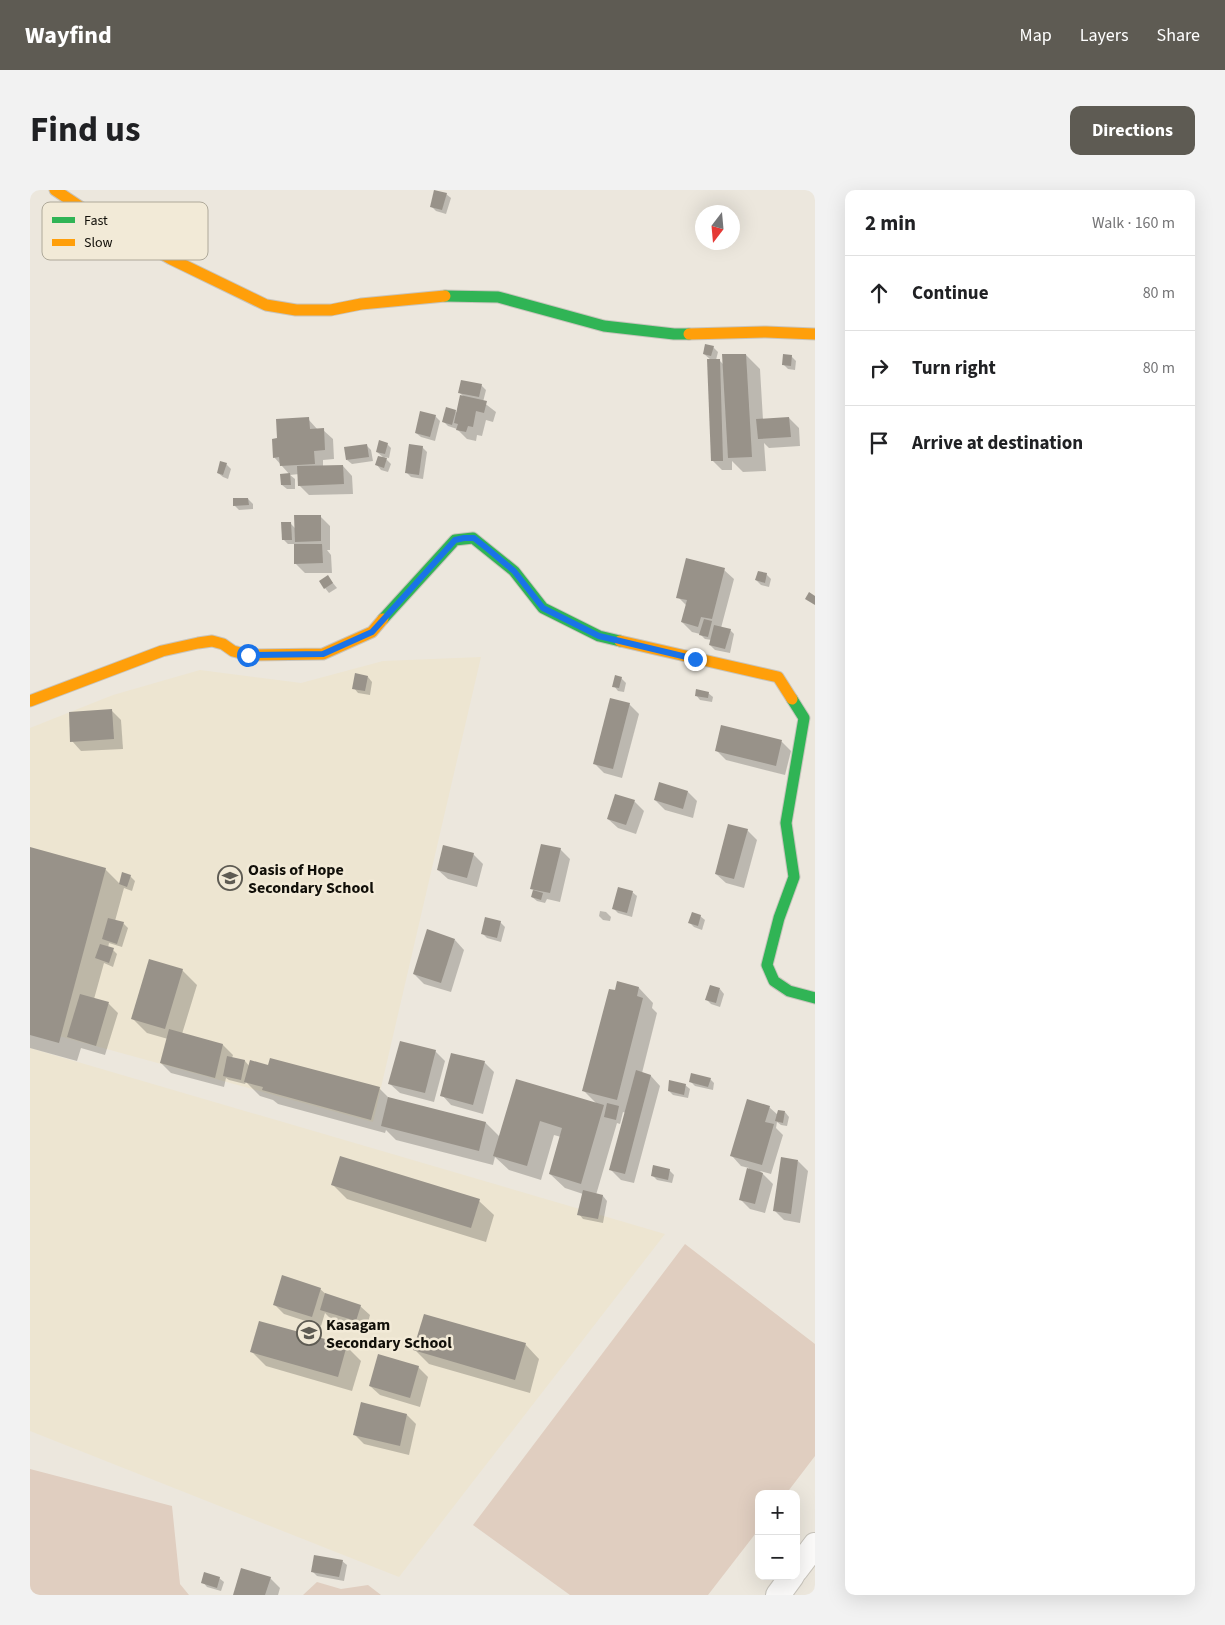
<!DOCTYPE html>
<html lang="en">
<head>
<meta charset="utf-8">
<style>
	:root { --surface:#fff; --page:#f2f2f2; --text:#202124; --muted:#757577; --line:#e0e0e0; --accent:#5e5b53 }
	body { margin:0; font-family:"Source Sans 3",sans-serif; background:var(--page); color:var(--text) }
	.controls { position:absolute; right:15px; bottom:15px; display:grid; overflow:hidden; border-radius:10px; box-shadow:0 5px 20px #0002 }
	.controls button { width:45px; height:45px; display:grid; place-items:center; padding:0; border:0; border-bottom:1px solid var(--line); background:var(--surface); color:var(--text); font:25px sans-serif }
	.compass { position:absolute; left:665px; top:15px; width:45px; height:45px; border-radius:50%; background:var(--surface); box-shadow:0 5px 20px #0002; rotate:196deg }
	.stop { position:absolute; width:15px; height:15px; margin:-11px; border:4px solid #1a73e8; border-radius:50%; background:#fff }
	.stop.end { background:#1a73e8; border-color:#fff; box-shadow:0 1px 5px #0008 }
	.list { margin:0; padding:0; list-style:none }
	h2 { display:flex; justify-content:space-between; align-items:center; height:65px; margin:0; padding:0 20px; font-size:21px }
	h2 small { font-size:16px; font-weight:400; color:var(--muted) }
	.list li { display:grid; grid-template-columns:32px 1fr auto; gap:15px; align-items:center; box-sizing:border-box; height:75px; padding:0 20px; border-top:1px solid var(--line) }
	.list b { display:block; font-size:19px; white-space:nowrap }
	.list em { font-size:16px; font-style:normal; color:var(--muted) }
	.icon { flex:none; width:28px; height:28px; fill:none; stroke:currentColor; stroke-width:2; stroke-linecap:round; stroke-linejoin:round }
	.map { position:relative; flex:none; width:785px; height:1405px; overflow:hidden; border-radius:10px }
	header { display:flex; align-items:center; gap:30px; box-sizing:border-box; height:70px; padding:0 25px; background:var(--accent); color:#fff }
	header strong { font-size:24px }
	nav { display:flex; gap:28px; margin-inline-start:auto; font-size:18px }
	.intro { display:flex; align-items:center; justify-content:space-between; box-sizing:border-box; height:120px; padding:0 30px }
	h1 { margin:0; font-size:35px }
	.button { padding:12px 22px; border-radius:10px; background:var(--accent); color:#fff; font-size:18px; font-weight:700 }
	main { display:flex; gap:30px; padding:0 30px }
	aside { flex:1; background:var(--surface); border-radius:10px; box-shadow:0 5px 20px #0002 }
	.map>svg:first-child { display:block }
	.built { fill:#ede5d1 }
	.green { fill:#e0cec0 }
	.shadow { fill:#0003 }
	.building { fill:#989289 }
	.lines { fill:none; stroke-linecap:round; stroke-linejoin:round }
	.street-casing { stroke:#c8c4bc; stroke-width:26 }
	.fast-casing { stroke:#c8c4bc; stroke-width:13 }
	.slow-casing { stroke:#c8c4bc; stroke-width:13 }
	.street { stroke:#fcfbfa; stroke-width:24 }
	.fast { stroke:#30b455; stroke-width:11 }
	.slow { stroke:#ff9f0a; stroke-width:11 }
	.route { stroke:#1a73e8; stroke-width:6 }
	.labels { text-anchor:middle; stroke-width:5; stroke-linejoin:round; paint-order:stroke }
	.poi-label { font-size:16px; font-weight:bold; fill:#110f09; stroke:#f2ead7; text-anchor:start }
	.key { fill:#f2ead7; stroke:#aea899; stroke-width:1 }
	.key-label { font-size:14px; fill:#110f09 }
</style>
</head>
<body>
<header>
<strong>Wayfind</strong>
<nav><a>Map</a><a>Layers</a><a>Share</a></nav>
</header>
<div class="intro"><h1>Find us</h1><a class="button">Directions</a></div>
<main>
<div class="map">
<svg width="785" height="1405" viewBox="0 0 785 1405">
	<rect width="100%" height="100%" fill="#ece7dd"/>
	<g class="built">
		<polygon points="451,467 343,932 0,838 0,538 83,505 170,480 271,493 353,471"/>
		<polygon points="0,858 635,1044 369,1387 0,1241"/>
	</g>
	<g class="green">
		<polygon points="655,1054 785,1154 785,1266 756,1304 729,1304 729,1339 678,1405 540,1405 443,1335"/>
		<polygon points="0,1279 142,1316 150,1394 159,1405 0,1405"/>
		<polygon points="287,1392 311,1399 338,1395 351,1405 273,1405"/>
	</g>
	<g class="shadow">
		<polygon points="416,4 421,8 416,24 406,21 401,16"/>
		<polygon points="683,157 688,162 686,170 689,170 694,175 716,165 730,179 733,230 759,228 769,238 770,256 739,258 734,253 736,281 713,282 702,271 702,280 692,280 682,270 681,170 674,164"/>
		<polygon points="761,166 766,171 765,180 758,179 754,175"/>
		<polygon points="451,195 456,200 453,212 466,222 463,232 456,230 452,246 447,245 446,251 437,249 427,239 418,236 414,232 425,221 427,223 435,208 429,202"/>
		<polygon points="405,226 410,231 405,251 391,247 386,243"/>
		<polygon points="278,229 288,240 293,240 303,249 304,269 293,270 293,277 313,276 322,286 323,304 279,305 269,295 269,284 260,285 265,289 265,299 257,299 252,295 251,285 260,285 244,267 248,250"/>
		<polygon points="357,254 361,258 359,268 354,267 361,274 358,282 351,280 347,275 354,268 347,262"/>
		<polygon points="337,256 341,260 343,271 322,274 317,270"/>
		<polygon points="392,257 397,262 393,289 381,287 376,282"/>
		<polygon points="196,274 201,279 198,289 193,287 188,283"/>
		<polygon points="218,309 223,314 223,319 209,320 204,315"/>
		<polygon points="290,326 300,336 300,360 297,360 301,365 302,383 275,383 265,373 265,354 258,354 253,349 261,334 266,339"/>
		<polygon points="694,380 704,389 691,438 700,440 704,444 700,463 685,460 680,455 682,450 675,449 670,444 662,442 652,432 657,416 648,407"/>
		<polygon points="736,384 741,389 739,397 731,395 726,390"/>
		<polygon points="298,387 307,398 299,403 295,398"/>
		<polygon points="338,487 342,492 340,505 328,503 324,498"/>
		<polygon points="591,488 596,493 594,502 588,501 584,496"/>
		<polygon points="678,503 683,507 682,512 670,510 666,505"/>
		<polygon points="599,514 609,524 592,588 574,583 564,573"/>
		<polygon points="81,520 91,530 93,559 51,561 42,551"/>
		<polygon points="752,552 761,561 755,585 696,570 686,560"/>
		<polygon points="658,602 667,611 663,628 635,620 625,610"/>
		<polygon points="604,611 614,621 606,644 588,638 578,629"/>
		<polygon points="717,640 727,650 714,698 696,693 686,684"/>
		<polygon points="0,658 75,679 90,694 100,686 105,691 102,701 94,698 85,731 93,733 98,738 92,757 79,753 78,758 83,760 87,764 83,777 74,773 64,809 79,814 88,823 75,865 51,858 47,871 0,858"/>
		<polygon points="530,659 540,669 530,712 517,709 515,713 507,711 502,707 504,700 502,698"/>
		<polygon points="443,664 453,674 447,697 418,689 408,680"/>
		<polygon points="602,702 607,706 602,727 588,723 584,719"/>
		<polygon points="570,721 576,722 581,727 580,731 573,730 569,726"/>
		<polygon points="670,726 675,730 672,740 664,737 660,733"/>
		<polygon points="470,732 475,737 471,752 457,748 452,743"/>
		<polygon points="425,750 434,760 421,802 394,794 384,784"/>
		<polygon points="152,780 167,795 152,844 193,855 203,865 202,868 215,871 220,877 349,898 360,909 456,933 470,947 487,891 567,914 554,901 586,802 609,798 623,813 622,818 627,823 612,883 621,886 630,896 604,993 591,990 581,980 596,923 593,922 590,934 587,933 566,1005 573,1006 577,1011 573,1033 553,1029 549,1024 553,1004 535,998 520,984 531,947 524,945 511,990 479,980 465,967 463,975 366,950 356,940 355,943 248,914 243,910 230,906 216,892 215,894 199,890 196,888 194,897 141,883 131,873 138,849 117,843 102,828"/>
		<polygon points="690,799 694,804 690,817 681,814 677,810"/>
		<polygon points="405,861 415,871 404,912 370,903 360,894"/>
		<polygon points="454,872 464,882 453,924 421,915 412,905"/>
		<polygon points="680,889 684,893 683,900 665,896 660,891"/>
		<polygon points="655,895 660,899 658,908 643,905 639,901"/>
		<polygon points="739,917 748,925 755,922 759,927 757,936 751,935 747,932 746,938 753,945 741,984 730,981 743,994 735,1023 720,1019 710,1009 719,978 711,976 702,966"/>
		<polygon points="768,971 778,981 770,1033 754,1030 744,1020"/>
		<polygon points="639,980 644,985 642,993 627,990 623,986"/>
		<polygon points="302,994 449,1011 464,1025 456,1052 317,1009"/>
		<polygon points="290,1099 297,1105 330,1116 340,1125 336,1140 301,1129 295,1123 291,1136 254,1124 244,1114"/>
		<polygon points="495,1154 509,1169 500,1203 399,1174 385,1160"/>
		<polygon points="316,1156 331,1171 322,1201 236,1176 222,1162"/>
		<polygon points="388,1177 398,1187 390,1217 350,1205 340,1196"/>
		<polygon points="377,1225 386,1234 379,1265 334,1254 324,1244"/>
		<polygon points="312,1371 317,1375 314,1391 287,1386 283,1382"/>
		<polygon points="189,1388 194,1392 191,1401 177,1397 173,1392"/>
		<polygon points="240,1388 250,1398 248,1405 204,1405"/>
	</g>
	<g class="building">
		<polygon points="404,0 417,3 412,20 400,17"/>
		<polygon points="675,154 684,156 681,166 673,164"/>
		<polygon points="692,164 716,164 722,267 698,268"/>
		<polygon points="753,164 762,165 761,176 752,175"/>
		<polygon points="677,169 690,169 693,271 681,271"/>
		<polygon points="431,190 452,194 449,207 428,203"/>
		<polygon points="430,205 457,211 454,223 446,221 443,237 438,236 436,242 426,240 428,234 424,233"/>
		<polygon points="416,217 426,220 422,235 412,232"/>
		<polygon points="390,221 406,225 400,247 385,243"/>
		<polygon points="279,227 280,239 294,238 295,260 284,261 285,274 250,276 249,267 243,268 242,249 247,248 246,229"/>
		<polygon points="759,227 761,247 728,249 726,229"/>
		<polygon points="349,250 358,253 355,264 346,262"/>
		<polygon points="337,254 339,267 316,270 314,257"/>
		<polygon points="379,254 393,256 389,285 375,283"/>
		<polygon points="348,266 357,268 354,278 345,275"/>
		<polygon points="190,271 197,273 193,285 187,283"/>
		<polygon points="313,275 314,294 268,296 267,276"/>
		<polygon points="260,283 261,295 251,295 250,284"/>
		<polygon points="203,308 218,308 219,315 203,316"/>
		<polygon points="264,325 291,325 291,351 265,352"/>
		<polygon points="251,332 261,332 262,350 252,350"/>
		<polygon points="264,354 292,354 293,373 264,374"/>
		<polygon points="656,368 695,378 682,429 671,427 668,437 651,432 657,410 646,408"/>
		<polygon points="728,381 737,383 735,393 725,390"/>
		<polygon points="298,385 303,393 294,399 289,391"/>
		<polygon points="779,402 785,406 785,415 775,409"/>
		<polygon points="674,429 682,431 678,447 669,445"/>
		<polygon points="684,435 701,439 695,459 679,455"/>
		<polygon points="325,483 338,486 335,501 322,499"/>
		<polygon points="585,485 592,487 589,498 582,497"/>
		<polygon points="666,499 679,502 678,508 665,506"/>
		<polygon points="580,508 600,513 583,579 563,574"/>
		<polygon points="82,519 84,549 40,552 39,522"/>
		<polygon points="691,535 752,550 746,576 685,561"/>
		<polygon points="629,592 658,601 653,619 624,610"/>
		<polygon points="585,604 605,610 596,635 577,629"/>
		<polygon points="698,634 718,639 704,689 685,684"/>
		<polygon points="511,654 531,658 520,703 500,699"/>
		<polygon points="413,655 444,663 437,688 407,680"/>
		<polygon points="0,657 76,678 29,853 0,845"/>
		<polygon points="92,682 101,685 97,697 89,694"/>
		<polygon points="588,697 603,701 597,723 582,719"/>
		<polygon points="503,700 513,703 511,710 501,707"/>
		<polygon points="662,722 671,725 668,736 658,733"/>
		<polygon points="455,727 471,731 467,748 451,744"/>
		<polygon points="78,728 94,732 87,754 72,749"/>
		<polygon points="397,739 425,749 411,793 383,784"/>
		<polygon points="70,754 84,758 79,773 65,768"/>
		<polygon points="119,769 153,779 135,839 101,829"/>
		<polygon points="587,791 609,797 607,806 613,808 587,910 552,901 579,799 585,800"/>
		<polygon points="680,795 690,798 686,813 675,810"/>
		<polygon points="50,804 79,812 66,856 37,847"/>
		<polygon points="139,839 193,854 185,888 130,873"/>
		<polygon points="370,851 406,860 395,903 358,894"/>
		<polygon points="421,863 455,871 443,915 410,906"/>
		<polygon points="197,866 215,870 211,890 193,886"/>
		<polygon points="240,868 350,897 341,930 232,900 233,897 214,892 220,870 238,875"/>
		<polygon points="606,880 621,885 595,984 579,980"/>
		<polygon points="661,883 681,888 678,897 659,892"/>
		<polygon points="486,889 574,915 551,994 519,984 532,938 510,931 497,976 463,966"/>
		<polygon points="639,890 656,894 654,905 638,901"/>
		<polygon points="358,907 456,932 449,961 351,936"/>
		<polygon points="717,909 740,916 735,932 744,934 732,975 700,966"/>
		<polygon points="577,913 589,916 586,930 574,927"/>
		<polygon points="748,920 755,921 753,933 745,931"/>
		<polygon points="310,966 450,1009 441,1038 301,995"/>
		<polygon points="751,967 768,970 761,1024 743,1021"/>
		<polygon points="623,975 640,979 638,990 621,986"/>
		<polygon points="717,978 733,983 725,1014 709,1010"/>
		<polygon points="553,1000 573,1005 568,1029 547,1025"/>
		<polygon points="252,1085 291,1098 282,1127 243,1115"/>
		<polygon points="295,1103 331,1115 326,1131 290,1120"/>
		<polygon points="394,1124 496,1153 485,1190 383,1160"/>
		<polygon points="229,1131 317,1155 308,1187 220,1162"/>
		<polygon points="348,1164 389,1176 380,1208 339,1196"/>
		<polygon points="331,1212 377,1224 370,1256 323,1245"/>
		<polygon points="284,1365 313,1370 309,1387 281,1382"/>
		<polygon points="211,1378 241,1387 235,1405 203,1405"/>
		<polygon points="174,1382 190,1387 187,1398 171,1393"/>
	</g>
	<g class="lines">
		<defs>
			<g id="street">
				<polyline points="766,1380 785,1355"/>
				<polyline points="748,1405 762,1386"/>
			</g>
			<g id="fast">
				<polyline points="415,106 468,107 574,136 644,144 659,144"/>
				<polyline points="353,429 425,350 443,348 484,381 513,418 569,446 590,451"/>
				<polyline points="762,509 774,528 756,633 764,687 749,728 737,775 744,791 759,801 785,808"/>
			</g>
			<g id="slow">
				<polyline points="25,0 61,24 141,69 236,115 266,120 301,120 331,114 415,106"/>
				<polyline points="659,144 736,142 785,144"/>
				<polyline points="590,451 748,487 762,509"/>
				<polyline points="0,511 132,461 168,453 182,451 193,454 203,461 218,465 293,464 342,442 353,429"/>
			</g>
		</defs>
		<use href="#street" class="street-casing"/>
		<use href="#fast" class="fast-casing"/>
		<use href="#slow" class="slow-casing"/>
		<use href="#street" class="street"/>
		<use href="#fast" class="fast"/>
		<use href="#slow" class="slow"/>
	</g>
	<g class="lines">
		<polyline class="route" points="218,465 293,464 342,442 425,350 434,348 444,348 459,360 484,381 513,418 569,446 665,469"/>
	</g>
	<defs>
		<symbol id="school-ring" viewBox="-11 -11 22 22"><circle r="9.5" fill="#f2ead7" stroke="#5e5b53" stroke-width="1.5"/><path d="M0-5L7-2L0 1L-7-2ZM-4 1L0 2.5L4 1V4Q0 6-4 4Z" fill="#5e5b53"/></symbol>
	</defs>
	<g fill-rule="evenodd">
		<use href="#school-ring" x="186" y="674" width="28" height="28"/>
		<use href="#school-ring" x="265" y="1129" width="28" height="28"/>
	</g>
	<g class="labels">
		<g class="poi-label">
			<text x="218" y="685">Oasis of Hope<tspan x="218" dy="18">Secondary School</tspan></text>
			<text x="296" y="1140">Kasagam<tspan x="296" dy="18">Secondary School</tspan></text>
		</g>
	</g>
	<rect x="12" y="12" width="166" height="58" rx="8" class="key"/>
	<rect x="22" y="27" width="23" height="6" fill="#30b455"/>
	<rect x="22" y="49" width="23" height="7" fill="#ff9f0a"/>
	<g class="key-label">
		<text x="54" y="35">Fast</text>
		<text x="54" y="57">Slow</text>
	</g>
</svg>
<div class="controls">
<button>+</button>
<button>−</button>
</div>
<svg class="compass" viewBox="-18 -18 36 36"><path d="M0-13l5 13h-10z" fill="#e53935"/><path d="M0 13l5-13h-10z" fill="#757577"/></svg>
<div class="stop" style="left:218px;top:465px"></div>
<div class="stop end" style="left:665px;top:469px"></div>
</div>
<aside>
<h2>2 min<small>Walk · 160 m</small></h2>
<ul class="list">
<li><svg class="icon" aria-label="ahead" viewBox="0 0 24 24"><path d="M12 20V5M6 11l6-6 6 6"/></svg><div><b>Continue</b></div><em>80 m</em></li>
<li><svg class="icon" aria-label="right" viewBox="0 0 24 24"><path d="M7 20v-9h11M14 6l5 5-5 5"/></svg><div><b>Turn right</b></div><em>80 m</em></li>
<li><svg class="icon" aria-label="arrive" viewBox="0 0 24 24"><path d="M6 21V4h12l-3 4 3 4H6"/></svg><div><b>Arrive at destination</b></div></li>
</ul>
</aside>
</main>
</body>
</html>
